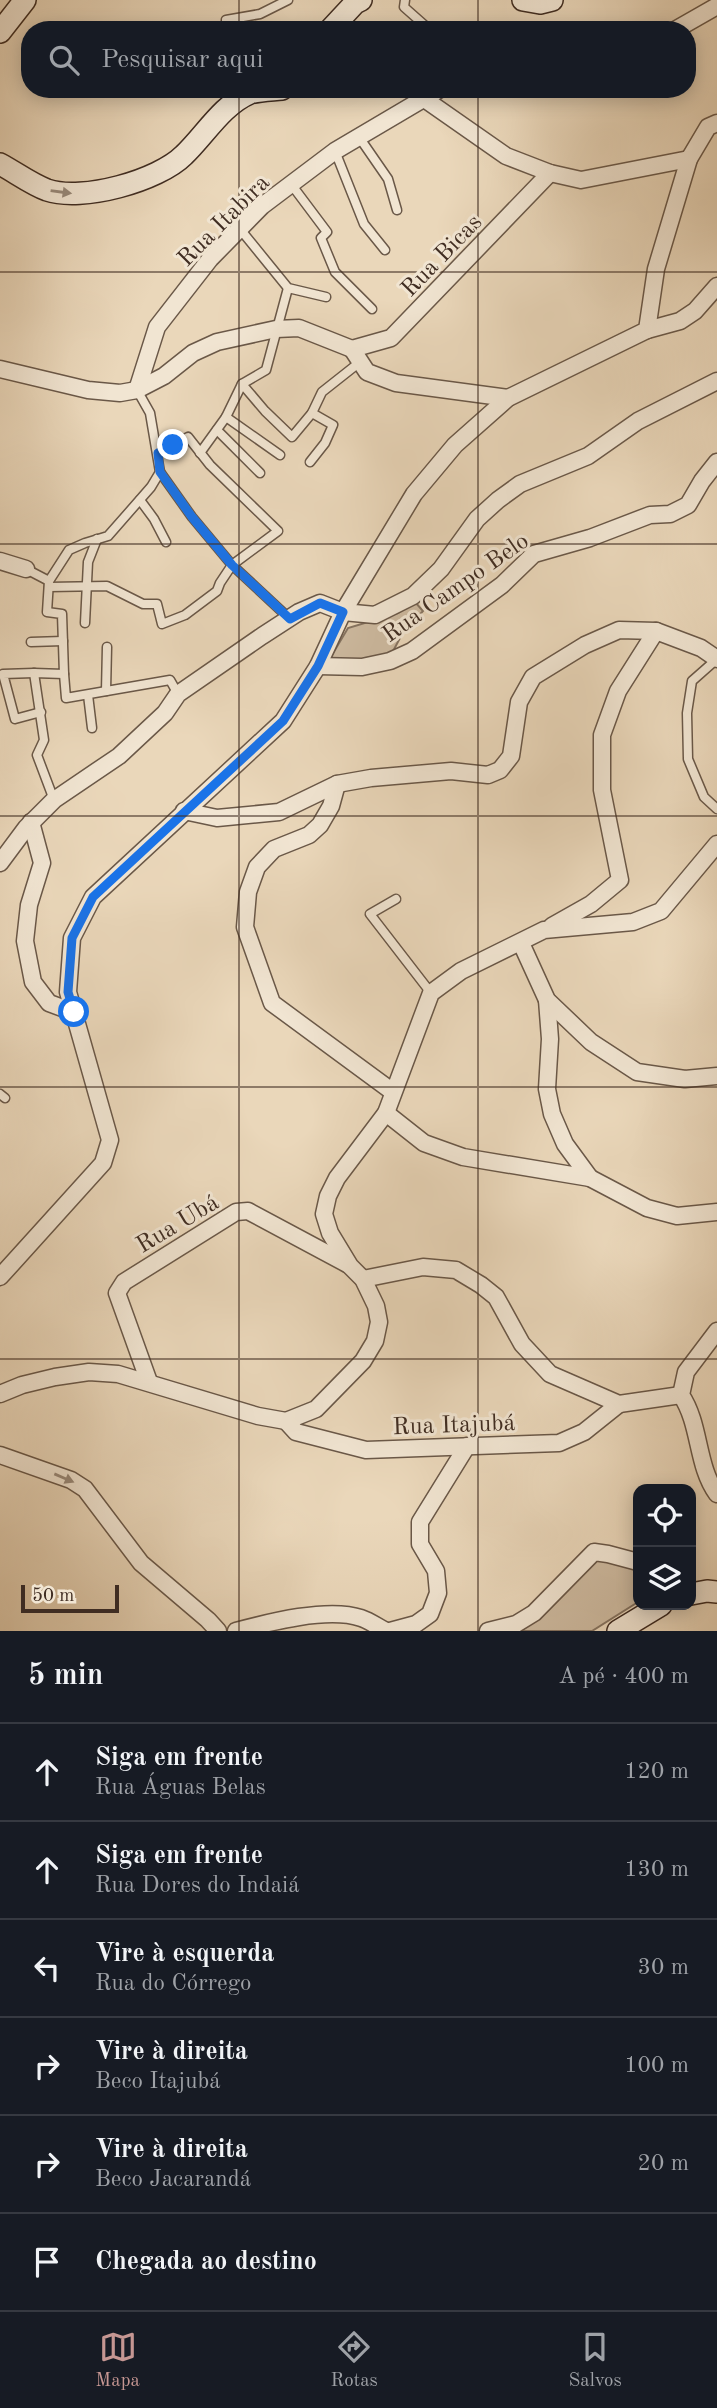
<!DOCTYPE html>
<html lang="pt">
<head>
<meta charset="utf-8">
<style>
	:root { --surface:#171b24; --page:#20242c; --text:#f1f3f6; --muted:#9ea1a6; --line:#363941; --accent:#c59692 }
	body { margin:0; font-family:"Old Standard TT",serif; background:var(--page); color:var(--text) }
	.controls { position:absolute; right:21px; bottom:21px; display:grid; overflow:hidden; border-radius:14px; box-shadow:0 4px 18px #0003 }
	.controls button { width:63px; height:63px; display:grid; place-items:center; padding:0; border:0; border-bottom:2px solid var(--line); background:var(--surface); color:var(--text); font:35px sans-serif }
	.scale { position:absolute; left:21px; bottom:18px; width:98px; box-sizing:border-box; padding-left:7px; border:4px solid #402d22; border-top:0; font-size:19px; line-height:24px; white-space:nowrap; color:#402d22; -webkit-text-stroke:5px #f1e5d2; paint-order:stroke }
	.stop { position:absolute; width:21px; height:21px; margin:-16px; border:5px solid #1a73e8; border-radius:50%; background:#fff }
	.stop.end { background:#1a73e8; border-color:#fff; box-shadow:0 2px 7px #0008 }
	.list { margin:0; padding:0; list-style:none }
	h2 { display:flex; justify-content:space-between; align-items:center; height:91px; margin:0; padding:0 28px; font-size:30px }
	h2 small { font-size:23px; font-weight:400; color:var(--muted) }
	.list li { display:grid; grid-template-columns:46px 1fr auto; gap:21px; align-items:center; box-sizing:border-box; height:98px; padding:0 28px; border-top:2px solid var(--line) }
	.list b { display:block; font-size:26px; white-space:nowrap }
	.list p { margin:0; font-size:23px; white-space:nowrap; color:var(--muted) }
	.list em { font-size:23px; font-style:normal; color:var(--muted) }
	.icon { flex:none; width:38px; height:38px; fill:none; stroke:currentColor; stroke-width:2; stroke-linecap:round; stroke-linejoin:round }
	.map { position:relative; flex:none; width:717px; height:1631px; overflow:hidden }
	.search { position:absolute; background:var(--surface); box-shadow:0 4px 18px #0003; left:21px; right:21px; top:21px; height:77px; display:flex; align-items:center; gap:18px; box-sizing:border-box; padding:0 24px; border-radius:28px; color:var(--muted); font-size:26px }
	.sheet { height:679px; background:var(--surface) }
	nav { display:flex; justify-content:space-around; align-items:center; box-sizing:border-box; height:98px; border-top:2px solid var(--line); background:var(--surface); font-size:19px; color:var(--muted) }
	nav a { display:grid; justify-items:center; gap:4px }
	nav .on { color:var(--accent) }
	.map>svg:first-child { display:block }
	.green { fill:#cdbaa0; stroke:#867461; stroke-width:2 }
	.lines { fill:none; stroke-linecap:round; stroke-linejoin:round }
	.lane-casing { stroke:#6a5848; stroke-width:11 }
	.street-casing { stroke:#6a5848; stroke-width:19 }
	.secondary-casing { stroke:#402d22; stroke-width:24 }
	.lane { stroke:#f1e5d2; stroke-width:8 }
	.street { stroke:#f1e5d2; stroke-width:16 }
	.secondary { stroke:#f1e5d2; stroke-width:21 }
	.oneway { fill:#98897a }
	.route { stroke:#1a73e8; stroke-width:9 }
	.grid { fill:none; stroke:#402d22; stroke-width:2; stroke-opacity:0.55 }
	.labels { text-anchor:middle; stroke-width:6; stroke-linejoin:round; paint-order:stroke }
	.street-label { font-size:24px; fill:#402d22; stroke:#f1e5d2 }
</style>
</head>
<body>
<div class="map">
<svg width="717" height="1631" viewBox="0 0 717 1631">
	<rect width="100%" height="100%" fill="#ead7ba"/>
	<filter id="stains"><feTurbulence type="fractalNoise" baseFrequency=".00286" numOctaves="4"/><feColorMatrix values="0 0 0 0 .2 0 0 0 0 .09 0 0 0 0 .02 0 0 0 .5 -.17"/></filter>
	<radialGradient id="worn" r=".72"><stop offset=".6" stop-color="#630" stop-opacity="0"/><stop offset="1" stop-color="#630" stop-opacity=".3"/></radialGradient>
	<g class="green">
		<polygon points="415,602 423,611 401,636 391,655 364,660 329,660 348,628 398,613"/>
		<polygon points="594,1554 638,1565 638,1602 592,1631 508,1631"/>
	</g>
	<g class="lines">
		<defs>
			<g id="lane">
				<polyline points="405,0 404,7 430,30"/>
				<polyline points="226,20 260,14 288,0"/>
				<polyline points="359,137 388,179 397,210"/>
				<polyline points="335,151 364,224 385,250"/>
				<polyline points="291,184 327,232 321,238 335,272 372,309"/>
				<polyline points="240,229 288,288 326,297"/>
				<polyline points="242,384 265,411 292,437 312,413 322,392 360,362"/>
				<polyline points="226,417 280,455"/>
				<polyline points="217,430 260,473"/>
				<polyline points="200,453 226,417 242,384 266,370 288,288"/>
				<polyline points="310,462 325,443 333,425 312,413"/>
				<polyline points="160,472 192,517 232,565 290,619"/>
				<polyline points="140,500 154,519 166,542"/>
				<polyline points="26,569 49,581"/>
				<polyline points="49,587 107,586 143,604 157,604 162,624 185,615 217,591 220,583 232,565 278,531 210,465 188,437 158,453"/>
				<polyline points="85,623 88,562 97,539"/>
				<polyline points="31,642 63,641"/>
				<polyline points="717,659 692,681 687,713 688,759 704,797 717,809"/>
				<polyline points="34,673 3,674 15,719 41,712"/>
				<polyline points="64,674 66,698 170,680 178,694"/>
				<polyline points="106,691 107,647"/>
				<polyline points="88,695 92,728"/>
				<polyline points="54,800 37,755 44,740 34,673 64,674 62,614 47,612 49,581 69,550 85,543 108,536 151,487 160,472 150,413 137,390"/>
				<polyline points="396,899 370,914 431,993"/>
				<polyline points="0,1094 5,1098"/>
			</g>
			<g id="street">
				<polyline points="675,30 717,6"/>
				<polyline points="423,98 506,156 550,173 581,180 689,159"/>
				<polyline points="647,330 680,321 695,311 717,286"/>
				<polyline points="352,349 367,372 396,383 508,398"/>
				<polyline points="0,369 88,390 120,393 137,390 164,376 193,353 217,342 276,329 299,328 352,349 391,338 550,173"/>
				<polyline points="137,390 157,327 210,259 262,206 335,151 440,89"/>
				<polyline points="0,561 26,569"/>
				<polyline points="318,666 362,667 390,661 412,651 502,585 534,554 590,538 650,515 670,514 688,505 702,481 717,462"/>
				<polyline points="337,784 331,806 320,825 309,835 274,849 257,867 248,892 245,927 272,1003 393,1092"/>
				<polyline points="184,811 217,818 279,812 337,784 371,778 451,771 488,775 500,770 511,756 519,702 533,677 585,645 619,630 656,631 701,648 717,659"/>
				<polyline points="31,822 42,863 29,905 25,941 33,982 49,1003 73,1012"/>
				<polyline points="0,863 26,828 54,800 119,756 165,713 178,694 262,636 299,612 320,603 343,612 375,615 413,596 441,569 477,519 498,500 520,484 588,456 638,421 717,381"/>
				<polyline points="552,926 591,904 620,880 602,790 602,735 618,691 656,631"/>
				<polyline points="521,943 547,1000 591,1042 637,1072 685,1079 717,1076"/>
				<polyline points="547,1000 550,1039 547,1089 552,1114 565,1144 590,1178"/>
				<polyline points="386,1113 424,1143 463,1157 590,1178 647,1208 677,1216 717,1212"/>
				<polyline points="0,1277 103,1163 110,1140 68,992 72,938 93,897 283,721 318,666 343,612 414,494 455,445 508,398 647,330 656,269 689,159 708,127 717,123"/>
				<polyline points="363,1279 423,1267 456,1270 481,1285 496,1297 522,1344 550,1374 619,1404 681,1395"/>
				<path d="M717,1331L686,1372L681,1395C701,1425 696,1465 717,1494"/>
				<polyline points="149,1382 117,1293 124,1282 236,1212 248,1211 347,1264"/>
				<polyline points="0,1394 22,1385 55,1377 89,1372 118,1374 258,1416 286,1421 316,1409 363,1361 375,1341 379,1322 376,1306 363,1279 350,1266 330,1233 324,1214 328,1196 337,1178 386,1113 431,993 461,971 544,930 633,922 661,911 717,844"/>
				<polyline points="286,1421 296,1432 366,1450 559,1443 584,1432 619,1404"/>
				<polyline points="0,1455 71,1480 85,1489 141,1563 208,1620 218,1631"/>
				<path d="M236,1631C270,1622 328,1607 361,1618C370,1621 378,1627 386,1631"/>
				<polyline points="390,1631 416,1624 430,1614 438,1593 436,1571 420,1544 420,1522 467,1446"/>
				<polyline points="488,1631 516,1624 534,1613 594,1552 608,1554 638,1562"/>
			</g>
			<g id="secondary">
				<polyline points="523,0 540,3 552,0"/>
				<polyline points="330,30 355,3 361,0"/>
				<polyline points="0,32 25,0"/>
				<path d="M0,164C15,172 31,184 47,190C82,202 158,181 184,155C205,135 222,105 250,93C260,90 272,90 282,89"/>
				<polyline points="691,1594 707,1591 717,1592"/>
				<polyline points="618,1631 661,1605"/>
			</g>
		</defs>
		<use href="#lane" class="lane-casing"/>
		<use href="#street" class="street-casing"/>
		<use href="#secondary" class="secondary-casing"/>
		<use href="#lane" class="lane"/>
		<use href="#street" class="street"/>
		<use href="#secondary" class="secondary"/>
	</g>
	<defs><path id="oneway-solid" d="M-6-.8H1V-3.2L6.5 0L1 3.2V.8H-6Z" transform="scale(1.75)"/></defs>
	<g class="oneway">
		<use href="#oneway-solid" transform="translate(61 192) rotate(8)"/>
		<use href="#oneway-solid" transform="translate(64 1478) rotate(23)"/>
	</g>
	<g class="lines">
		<polyline class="route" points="74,1012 68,992 72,938 93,897 283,721 318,666 343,612 320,603 290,619 232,565 192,517 160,472 158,453 173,445"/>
	</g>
	<path class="grid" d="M239,0V30M478,0V30M239,89V1631M478,89V1631M0,272H717M0,544H717M0,816H717M0,1087H717M0,1359H717"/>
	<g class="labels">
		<g class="street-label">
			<text transform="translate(223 220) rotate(-45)" y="8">Rua Itabira</text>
			<text transform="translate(441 255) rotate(-46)" y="8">Rua Bicas</text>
			<text transform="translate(455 587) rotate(-35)" y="8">Rua Campo Belo</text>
			<text transform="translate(177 1223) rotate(-31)" y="8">Rua Ubá</text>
			<text transform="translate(454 1424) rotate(-2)" y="8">Rua Itajubá</text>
		</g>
	</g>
	<rect width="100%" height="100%" filter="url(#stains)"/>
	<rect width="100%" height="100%" fill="url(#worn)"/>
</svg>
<div class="controls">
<button><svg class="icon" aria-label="locate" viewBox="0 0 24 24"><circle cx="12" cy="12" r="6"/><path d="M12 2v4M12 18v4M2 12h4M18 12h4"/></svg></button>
<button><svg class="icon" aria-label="layers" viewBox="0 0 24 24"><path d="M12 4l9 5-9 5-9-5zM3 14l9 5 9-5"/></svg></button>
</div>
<div class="scale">50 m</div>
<div class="stop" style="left:74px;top:1012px"></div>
<div class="stop end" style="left:173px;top:445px"></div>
<div class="search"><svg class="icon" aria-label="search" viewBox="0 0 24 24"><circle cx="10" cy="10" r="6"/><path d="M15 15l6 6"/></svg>Pesquisar aqui</div>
</div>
<section class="sheet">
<h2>5 min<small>A pé · 400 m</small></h2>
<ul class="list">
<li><svg class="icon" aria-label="ahead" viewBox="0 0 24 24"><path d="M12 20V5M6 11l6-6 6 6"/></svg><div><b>Siga em frente</b><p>Rua Águas Belas</p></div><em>120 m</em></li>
<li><svg class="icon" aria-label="ahead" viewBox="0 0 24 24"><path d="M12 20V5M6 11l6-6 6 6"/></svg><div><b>Siga em frente</b><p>Rua Dores do Indaiá</p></div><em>130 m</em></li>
<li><svg class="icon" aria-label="left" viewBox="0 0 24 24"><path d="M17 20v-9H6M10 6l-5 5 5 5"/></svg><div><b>Vire à esquerda</b><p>Rua do Córrego</p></div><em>30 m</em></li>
<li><svg class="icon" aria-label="right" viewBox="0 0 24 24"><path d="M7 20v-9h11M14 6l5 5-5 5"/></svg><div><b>Vire à direita</b><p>Beco Itajubá</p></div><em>100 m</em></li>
<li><svg class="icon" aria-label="right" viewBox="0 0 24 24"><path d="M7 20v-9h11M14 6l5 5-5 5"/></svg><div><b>Vire à direita</b><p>Beco Jacarandá</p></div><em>20 m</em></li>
<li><svg class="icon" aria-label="arrive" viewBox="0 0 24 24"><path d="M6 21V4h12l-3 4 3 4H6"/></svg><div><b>Chegada ao destino</b></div></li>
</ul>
</section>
<nav>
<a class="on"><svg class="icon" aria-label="map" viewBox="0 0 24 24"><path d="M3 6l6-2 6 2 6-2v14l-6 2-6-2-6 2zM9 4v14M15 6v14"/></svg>Mapa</a>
<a><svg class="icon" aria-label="directions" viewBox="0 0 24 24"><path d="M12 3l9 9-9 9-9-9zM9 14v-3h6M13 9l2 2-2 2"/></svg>Rotas</a>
<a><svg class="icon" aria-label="saved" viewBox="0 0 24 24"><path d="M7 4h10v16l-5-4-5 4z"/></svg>Salvos</a>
</nav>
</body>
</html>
